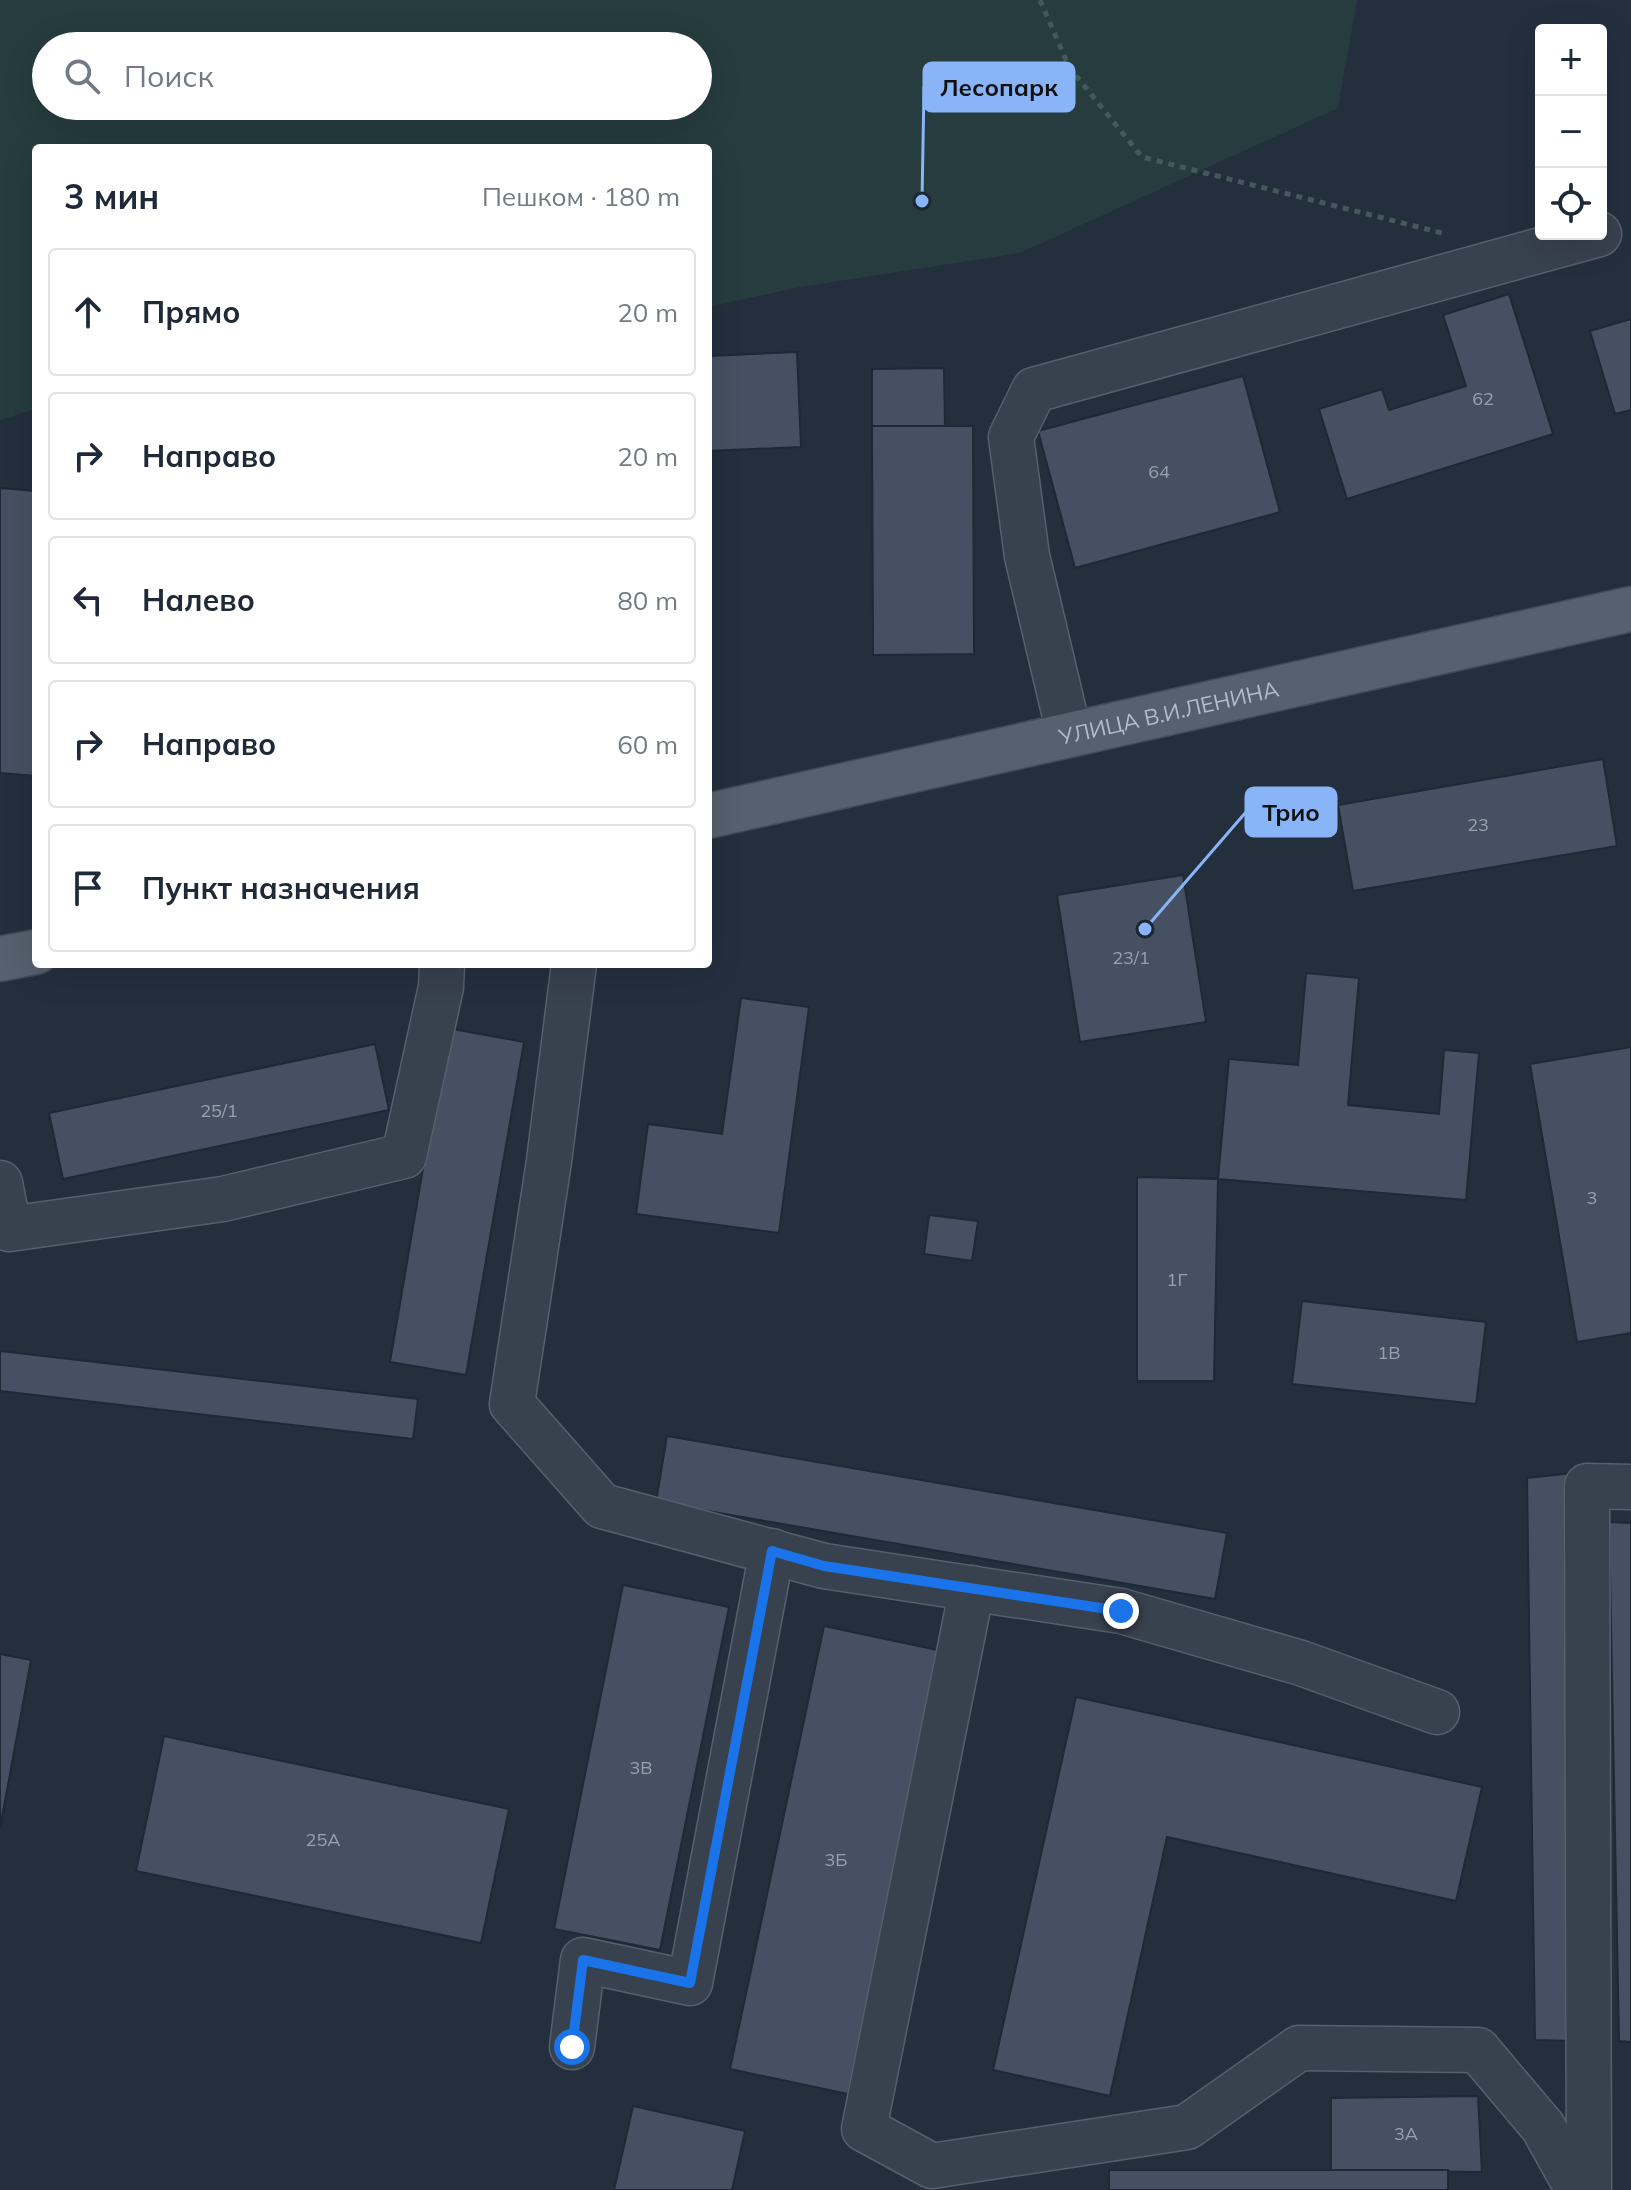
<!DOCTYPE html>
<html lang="ru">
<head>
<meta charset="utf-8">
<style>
	:root { --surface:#fff; --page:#f6f6f7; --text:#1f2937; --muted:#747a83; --line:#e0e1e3 }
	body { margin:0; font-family:Mulish,sans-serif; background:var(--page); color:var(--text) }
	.controls { position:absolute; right:24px; top:24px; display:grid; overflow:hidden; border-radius:8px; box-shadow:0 8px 32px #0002 }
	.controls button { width:72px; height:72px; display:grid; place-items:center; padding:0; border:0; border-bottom:2px solid var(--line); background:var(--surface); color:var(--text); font:40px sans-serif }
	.stop { position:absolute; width:24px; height:24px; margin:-18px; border:6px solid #1a73e8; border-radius:50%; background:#fff }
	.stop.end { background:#1a73e8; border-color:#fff; box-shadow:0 2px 8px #0008 }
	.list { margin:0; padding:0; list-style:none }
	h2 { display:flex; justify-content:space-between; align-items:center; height:104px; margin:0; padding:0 32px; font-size:34px }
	h2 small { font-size:26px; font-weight:400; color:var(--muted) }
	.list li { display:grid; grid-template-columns:52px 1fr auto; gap:24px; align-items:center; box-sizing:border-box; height:128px; margin:0 16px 16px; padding:0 16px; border:2px solid var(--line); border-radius:8px }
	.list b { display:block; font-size:30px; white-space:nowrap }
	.list em { font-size:26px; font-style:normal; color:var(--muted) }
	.icon { flex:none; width:44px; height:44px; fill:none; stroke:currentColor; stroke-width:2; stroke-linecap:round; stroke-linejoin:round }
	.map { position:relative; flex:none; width:1631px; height:2190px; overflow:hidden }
	.search { position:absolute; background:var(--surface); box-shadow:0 8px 32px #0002; left:32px; top:32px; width:680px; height:88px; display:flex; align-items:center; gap:20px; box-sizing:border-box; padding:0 28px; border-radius:44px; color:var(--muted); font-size:30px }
	.panel { position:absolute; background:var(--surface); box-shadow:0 8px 32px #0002; left:32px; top:144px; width:680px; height:824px; border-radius:8px }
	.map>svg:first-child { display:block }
	.green { fill:#263c3f; fill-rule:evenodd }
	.building { fill:#455162; stroke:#1f2835; stroke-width:2 }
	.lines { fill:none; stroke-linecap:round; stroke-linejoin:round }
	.minor-casing { stroke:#565f6c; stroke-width:47 }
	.major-casing { stroke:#414a57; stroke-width:47 }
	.path { stroke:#44595c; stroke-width:5; stroke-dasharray:6 6; stroke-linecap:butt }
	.minor { stroke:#38414e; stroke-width:44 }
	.major { stroke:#56606e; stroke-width:44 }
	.route { stroke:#1a73e8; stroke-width:10 }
	.labels { text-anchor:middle; stroke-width:6; stroke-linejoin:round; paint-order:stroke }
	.number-label { font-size:18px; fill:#98a1af }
	.street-label { font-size:22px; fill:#b4bcc9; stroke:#1d2633 }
	.leader { fill:none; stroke:#8ab4f8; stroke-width:3 }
	.callout-dot { fill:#8ab4f8; stroke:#1d2633; stroke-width:3 }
	.callout { fill:#8ab4f8; stroke:#8ab4f8; stroke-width:3 }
	.callout-label { font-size:24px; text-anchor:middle; font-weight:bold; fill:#111 }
</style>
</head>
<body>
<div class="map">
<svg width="1631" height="2190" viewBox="0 0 1631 2190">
	<rect width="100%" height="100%" fill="#242f3e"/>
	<path class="green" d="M0,0H1357L1338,108L1020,253L800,287L708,307V148H36V409L0,420ZM46,46H698V106H46Z"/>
	<g class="building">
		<polygon points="1509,294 1553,434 1347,499 1319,409 1382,389 1389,410 1466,386 1443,315"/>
		<polygon points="1631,319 1631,410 1615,414 1590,331"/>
		<polygon points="797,352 801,447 708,451 708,356"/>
		<polygon points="944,368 945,426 872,426 872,369"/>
		<polygon points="1243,376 1280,512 1075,568 1038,431"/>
		<polygon points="872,426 973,426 974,654 873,655"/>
		<polygon points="0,488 36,491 36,776 0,773"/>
		<polygon points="1603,759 1617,846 1353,891 1338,805"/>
		<polygon points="1183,875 1206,1022 1080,1042 1057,895"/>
		<polygon points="1306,973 1359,978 1348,1105 1439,1114 1444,1050 1479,1053 1466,1200 1218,1179 1229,1059 1298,1065"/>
		<polygon points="741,998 809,1007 779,1233 636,1214 648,1124 722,1134"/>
		<polygon points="447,1028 524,1042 466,1375 390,1362"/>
		<polygon points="375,1044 389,1110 63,1179 49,1113"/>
		<polygon points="1631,1047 1631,1333 1577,1342 1530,1064"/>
		<polygon points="1137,1177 1218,1179 1214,1381 1137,1381"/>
		<polygon points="929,1215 978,1221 972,1261 924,1254"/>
		<polygon points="1302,1301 1486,1322 1476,1404 1292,1384"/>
		<polygon points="0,1351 418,1399 413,1439 0,1391"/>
		<polygon points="667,1436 1227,1533 1215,1599 656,1502"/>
		<polygon points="1573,1473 1573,2041 1535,2040 1527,1478"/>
		<polygon points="1609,1522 1631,1523 1631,2042 1619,2041"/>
		<polygon points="623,1585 729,1607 660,1950 554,1929"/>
		<polygon points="824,1626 942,1651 848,2094 730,2069"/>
		<polygon points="0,1654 31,1660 0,1828"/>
		<polygon points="1076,1697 1482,1787 1456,1901 1167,1837 1110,2096 993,2070"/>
		<polygon points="164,1736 509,1809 481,1943 136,1871"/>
		<polygon points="1478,2096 1482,2172 1331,2170 1331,2098"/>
		<polygon points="633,2106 745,2131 732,2190 614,2190"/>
		<rect x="1109" y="2170" width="339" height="20"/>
	</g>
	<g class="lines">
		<defs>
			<g id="minor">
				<polyline points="1069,733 1027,556 1011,437 1034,390 1599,234"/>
				<polyline points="574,964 549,1161 512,1404 602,1506 824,1566 1121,1611 1301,1663 1437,1712"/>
				<polyline points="0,1183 9,1229 223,1199 404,1156 441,987 442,964"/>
				<polyline points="972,1588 864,2129 932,2166 1187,2127 1299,2048 1478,2050 1543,2127 1578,2190"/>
				<polyline points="572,2047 583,1960 690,1983 772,1551"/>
				<polyline points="1589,2190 1587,1486 1631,1487"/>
			</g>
			<g id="major">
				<path id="s1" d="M708,816L1631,609"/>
				<polyline points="0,959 36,952"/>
			</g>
		</defs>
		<use href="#minor" class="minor-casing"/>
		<use href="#major" class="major-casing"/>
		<polyline class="path" points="1040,0 1069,67 1142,157 1446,234"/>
		<use href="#minor" class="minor"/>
		<use href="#major" class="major"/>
	</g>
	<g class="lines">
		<polyline class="route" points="572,2047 583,1960 690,1983 772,1551 824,1566 1121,1611"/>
	</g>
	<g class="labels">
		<g class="number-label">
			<text x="1483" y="405">62</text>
			<text x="1159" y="478">64</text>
			<text x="1478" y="831">23</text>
			<text x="1131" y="964">23/1</text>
			<text x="219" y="1117">25/1</text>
			<text x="1592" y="1204">3</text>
			<text x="1177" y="1286">1Г</text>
			<text x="1389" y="1359">1В</text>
			<text x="641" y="1774">3В</text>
			<text x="323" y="1846">25А</text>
			<text x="836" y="1866">3Б</text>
			<text x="1406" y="2140">3А</text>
		</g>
		<g class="street-label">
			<text dy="8" stroke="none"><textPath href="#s1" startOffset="472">УЛИЦА В.И.ЛЕНИНА</textPath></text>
		</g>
	</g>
	<path class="leader" d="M922 201L924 87M1145 929L1246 812"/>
	<g class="callout-dot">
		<circle cx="922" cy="201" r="8"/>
		<circle cx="1145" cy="929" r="8"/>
	</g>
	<g class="callout">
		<rect x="924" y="63" width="150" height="48" rx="8"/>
		<rect x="1246" y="788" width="90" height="48" rx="8"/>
	</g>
	<g class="callout-label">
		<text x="999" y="96">Лесопарк</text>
		<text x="1291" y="821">Трио</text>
	</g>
</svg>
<div class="controls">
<button>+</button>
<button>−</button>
<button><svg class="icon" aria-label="locate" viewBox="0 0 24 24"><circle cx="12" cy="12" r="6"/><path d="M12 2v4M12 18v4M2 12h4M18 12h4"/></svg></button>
</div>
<div class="stop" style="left:572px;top:2047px"></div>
<div class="stop end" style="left:1121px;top:1611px"></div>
<div class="search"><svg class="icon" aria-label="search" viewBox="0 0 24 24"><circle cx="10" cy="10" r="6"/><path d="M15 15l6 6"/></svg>Поиск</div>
<section class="panel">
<h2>3 мин<small>Пешком · 180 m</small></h2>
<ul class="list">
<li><svg class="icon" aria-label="ahead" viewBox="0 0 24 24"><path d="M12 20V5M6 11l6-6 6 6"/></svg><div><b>Прямо</b></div><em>20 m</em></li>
<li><svg class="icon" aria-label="right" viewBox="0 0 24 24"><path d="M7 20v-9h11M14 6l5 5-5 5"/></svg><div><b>Направо</b></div><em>20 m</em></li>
<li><svg class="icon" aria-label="left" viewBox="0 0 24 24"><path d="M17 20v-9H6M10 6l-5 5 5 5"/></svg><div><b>Налево</b></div><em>80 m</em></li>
<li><svg class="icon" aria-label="right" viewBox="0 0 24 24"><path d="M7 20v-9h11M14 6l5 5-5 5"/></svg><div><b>Направо</b></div><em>60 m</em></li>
<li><svg class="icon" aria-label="arrive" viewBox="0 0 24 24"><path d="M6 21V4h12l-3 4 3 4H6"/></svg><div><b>Пункт назначения</b></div></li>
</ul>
</section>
</div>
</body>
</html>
